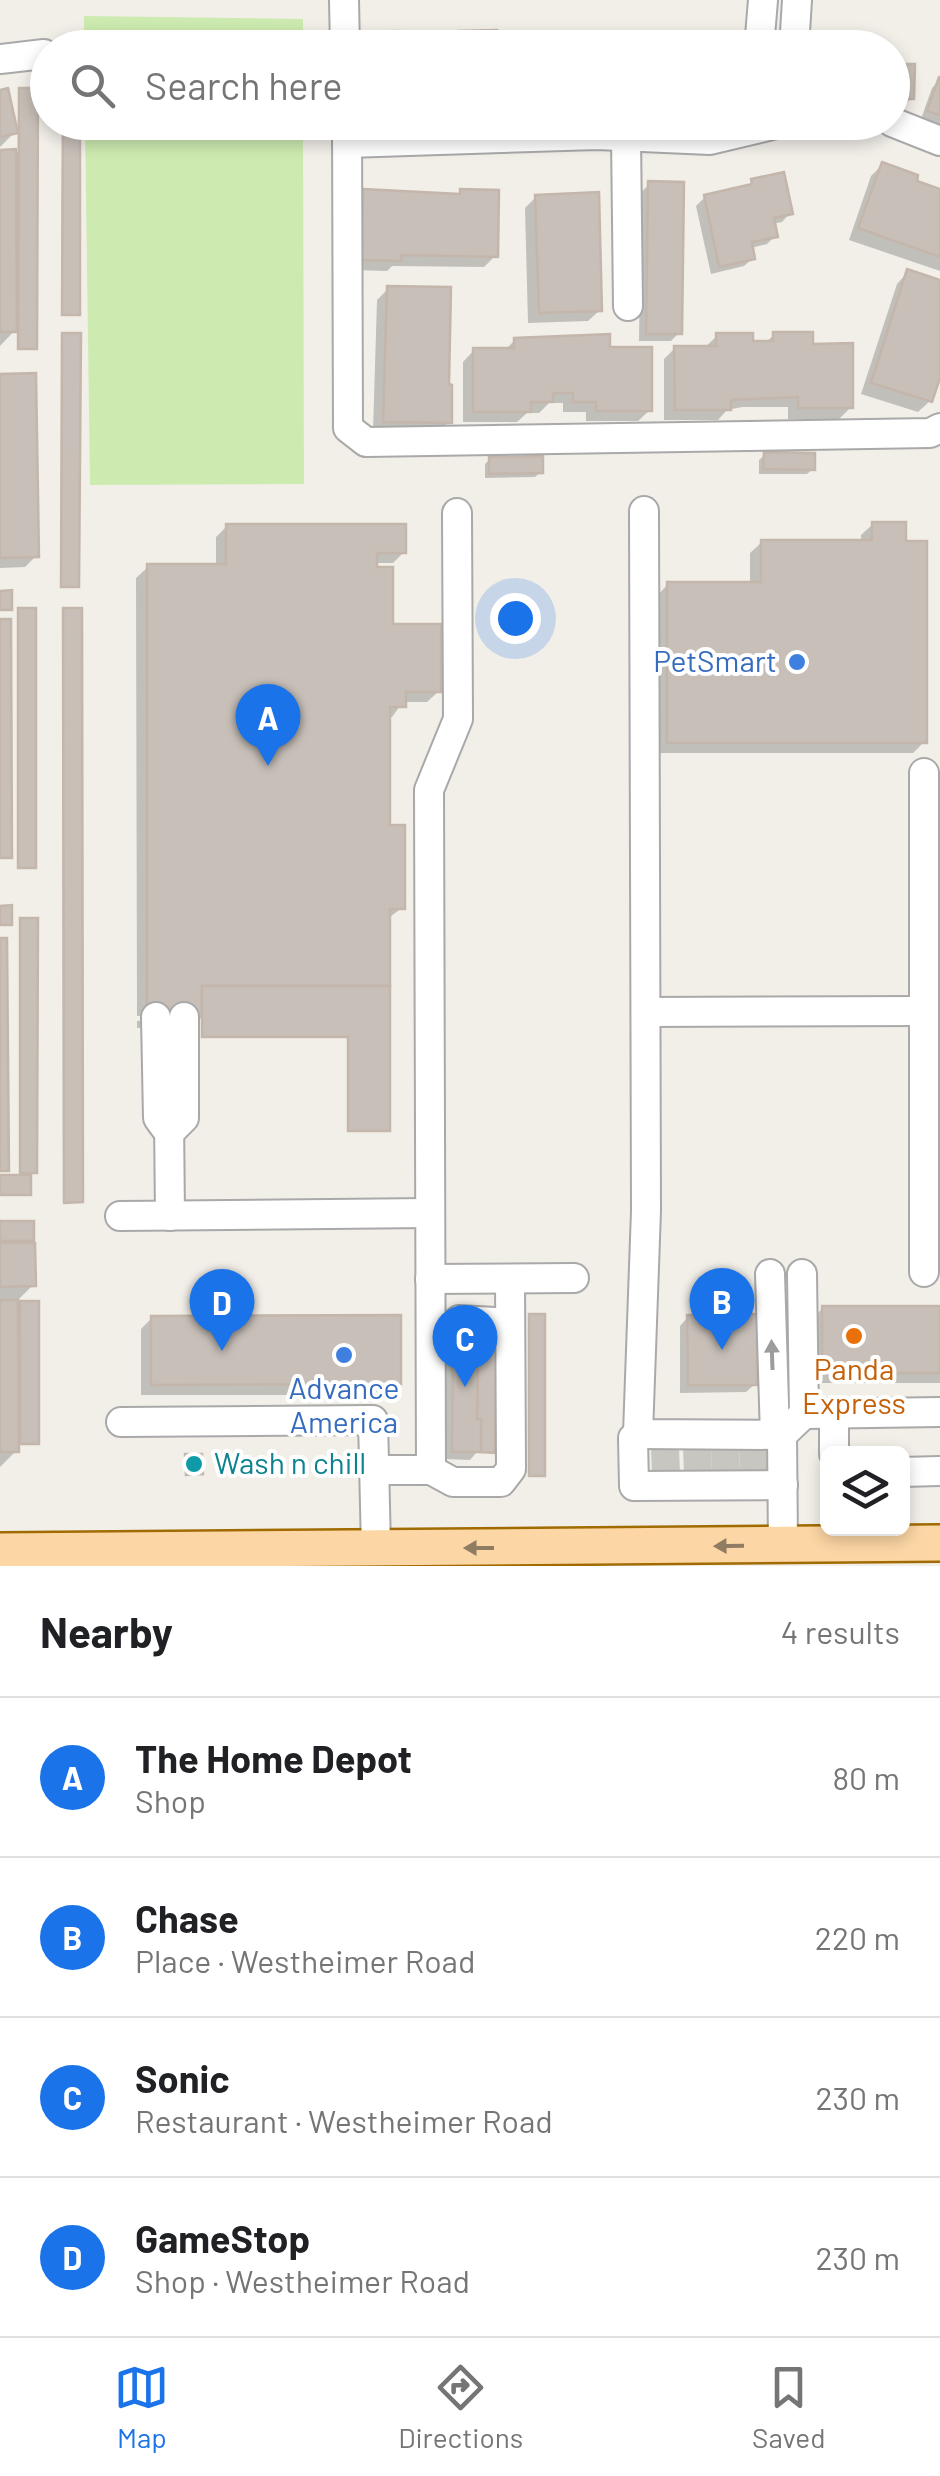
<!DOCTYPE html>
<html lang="en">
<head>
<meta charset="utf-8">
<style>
	:root { --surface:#fff; --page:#f2f2f2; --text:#202124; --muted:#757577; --line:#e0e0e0; --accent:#1a73e8 }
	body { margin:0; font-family:Barlow,sans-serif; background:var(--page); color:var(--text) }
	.controls { position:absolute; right:30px; bottom:30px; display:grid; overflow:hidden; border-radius:15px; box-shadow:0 5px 15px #0003 }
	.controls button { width:90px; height:90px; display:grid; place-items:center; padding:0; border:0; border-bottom:2px solid var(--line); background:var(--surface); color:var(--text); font:50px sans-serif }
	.you { position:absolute; left:515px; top:618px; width:35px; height:35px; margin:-25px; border:8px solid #fff; border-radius:50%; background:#1a73e8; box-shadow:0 0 0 15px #1a73e833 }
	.badge { display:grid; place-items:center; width:65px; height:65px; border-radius:50%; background:var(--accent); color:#fff; font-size:32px; font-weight:700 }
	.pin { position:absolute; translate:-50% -82px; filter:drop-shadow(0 2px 5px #0008) }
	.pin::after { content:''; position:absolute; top:52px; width:35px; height:30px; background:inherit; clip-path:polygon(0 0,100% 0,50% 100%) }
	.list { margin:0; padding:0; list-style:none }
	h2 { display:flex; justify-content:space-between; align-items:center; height:130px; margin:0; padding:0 40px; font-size:42px }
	h2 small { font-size:32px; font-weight:400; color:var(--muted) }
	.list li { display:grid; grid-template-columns:65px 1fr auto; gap:30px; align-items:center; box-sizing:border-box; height:160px; padding:0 40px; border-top:2px solid var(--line) }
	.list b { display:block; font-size:38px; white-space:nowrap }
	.list p { margin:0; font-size:32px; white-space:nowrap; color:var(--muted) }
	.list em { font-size:32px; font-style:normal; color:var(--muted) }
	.icon { flex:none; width:55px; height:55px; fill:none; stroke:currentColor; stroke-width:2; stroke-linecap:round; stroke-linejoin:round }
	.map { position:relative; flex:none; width:940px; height:1566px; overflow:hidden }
	.search { position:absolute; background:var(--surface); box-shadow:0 5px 15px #0003; left:30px; right:30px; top:30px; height:110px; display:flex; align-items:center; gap:25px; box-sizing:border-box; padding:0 35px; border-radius:55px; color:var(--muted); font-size:38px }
	.sheet { height:770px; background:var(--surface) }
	nav { display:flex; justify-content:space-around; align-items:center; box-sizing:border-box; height:140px; border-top:2px solid var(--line); background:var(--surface); font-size:28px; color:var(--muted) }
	nav a { display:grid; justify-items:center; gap:5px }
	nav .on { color:var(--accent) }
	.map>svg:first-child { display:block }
	.grass { fill:#cdebb0 }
	.shadow { fill:#0003 }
	.building { fill:#c7bfb8; stroke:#c4b6ab; stroke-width:2.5 }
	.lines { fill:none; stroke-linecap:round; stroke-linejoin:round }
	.minor-tunnel { stroke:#c8c6c1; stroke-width:28; stroke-dasharray:28 14; stroke-linecap:butt }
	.minor-casing { stroke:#a9a9a9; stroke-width:32 }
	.major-casing { stroke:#a06b00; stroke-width:40 }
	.minor { stroke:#fff; stroke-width:28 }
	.major { stroke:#fcd6a4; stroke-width:35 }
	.oneway { fill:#9c9c9c }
	.oneway2 { fill:#8f7c63 }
	.shop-dot { fill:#3f7fe0; stroke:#fff; stroke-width:4 }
	.food-dot { fill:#e8710a; stroke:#fff; stroke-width:4 }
	.culture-dot { fill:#0f9aa8; stroke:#fff; stroke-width:4 }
	.labels { text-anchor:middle; stroke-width:8; stroke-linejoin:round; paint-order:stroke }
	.shop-label { font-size:30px; fill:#366cbe; stroke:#fff; text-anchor:end }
	.food-label { font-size:30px; fill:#c56008; stroke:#fff }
	.culture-label { font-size:30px; fill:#0d838f; stroke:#fff; text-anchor:start }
</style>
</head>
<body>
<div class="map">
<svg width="940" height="1566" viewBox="0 0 940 1566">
	<rect width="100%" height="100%" fill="#f2efe9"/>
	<g class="grass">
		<polygon points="84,16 303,19 303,47 84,47"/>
		<polygon points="85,123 303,123 304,484 90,485"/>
	</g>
	<g class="shadow">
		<polygon points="892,66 912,98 903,106 892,106"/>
		<polygon points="940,80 940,126 921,119 932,88"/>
		<polygon points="20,90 34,348 32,350 17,350 17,328 0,346 0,152 18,152"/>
		<polygon points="0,93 15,132 0,147"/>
		<polygon points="62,122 78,122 75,316 61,316"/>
		<polygon points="882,165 913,182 940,191 940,271 849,240 871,176"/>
		<polygon points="753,181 790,213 782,222 772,224 775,236 767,244 750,248 753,258 744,266 711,274 696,206 705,197 746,188"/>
		<polygon points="650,184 679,333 671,341 639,341 641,192"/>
		<polygon points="461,191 495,256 484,267 392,266 387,271 352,270 353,203 364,192 456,197"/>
		<polygon points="536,197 600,310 588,321 528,323 525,208"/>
		<polygon points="908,272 940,282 940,369 930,401 918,412 861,394 897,284"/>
		<polygon points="388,289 446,387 449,422 438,433 373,432 377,300"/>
		<polygon points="63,335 77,586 75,588 60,588"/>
		<polygon points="774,335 810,346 851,407 839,419 788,419 788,407 742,407 727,410 718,420 664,420 664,359 675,348 704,348 717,336 751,344 765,343"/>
		<polygon points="515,340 608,349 650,410 638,421 586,421 586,412 563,412 563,403 549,403 539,413 527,413 517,422 463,422 463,362 474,350 505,350"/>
		<polygon points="0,376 36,556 25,567 0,568"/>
		<polygon points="765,455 813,469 807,474 759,474 759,460"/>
		<polygon points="490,459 541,472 535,477 485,478 485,464"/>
		<polygon points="873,524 924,742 913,753 657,753 657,596 668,584 750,584 750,553 762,542 861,542 861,535"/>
		<polygon points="227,526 404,552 393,563 375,563 390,626 439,691 427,702 403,702 392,717 388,717 387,827 402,908 387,919 386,1132 347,1132 347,1038 201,1038 201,1014 188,1027 137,1028 137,1021 191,1019 191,1014 137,1016 136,578 148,567 216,567 216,537"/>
		<polygon points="19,611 33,867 31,869 17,869"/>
		<polygon points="64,611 81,1201 63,1204 62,613"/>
		<polygon points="21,920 35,1172 29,1174 27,1195 0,1196 0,1177 19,1177"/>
		<polygon points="0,1224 31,1240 26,1245 33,1285 15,1303 36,1303 36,1443 16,1445 16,1451 0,1467"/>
		<polygon points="823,1308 940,1308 940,1383 811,1383 811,1320"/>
		<polygon points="530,1317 542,1475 540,1477 528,1477"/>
		<polygon points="688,1317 755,1384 746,1392 680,1393 680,1326"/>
		<polygon points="152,1318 399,1383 388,1395 141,1395 141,1329"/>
		<polygon points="479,1345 493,1452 476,1453 470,1460 445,1459 446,1365 454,1357 477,1357"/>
	</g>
	<g class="building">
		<polygon points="497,30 497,48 362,48 361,32 399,31 399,37 459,36 459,31"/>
		<polygon points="713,34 713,48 519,48 519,40"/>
		<polygon points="892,64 915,64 914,99 892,99"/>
		<polygon points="939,77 940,77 940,115 927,111"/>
		<polygon points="8,88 18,133 0,137 0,90"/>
		<polygon points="19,88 38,88 37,349 18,349"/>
		<polygon points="63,122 80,122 80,315 62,315"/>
		<polygon points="16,149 17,332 0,332 0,150"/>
		<polygon points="882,162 918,175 917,181 940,189 940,257 858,228"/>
		<polygon points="784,172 793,214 774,218 778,237 752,242 755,259 719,267 704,195 752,184 751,179"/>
		<polygon points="648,181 684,182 682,334 646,334"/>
		<polygon points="363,189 460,194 460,189 499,190 498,257 401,255 401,261 362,260"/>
		<polygon points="599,192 602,311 539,313 535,195"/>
		<polygon points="907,269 940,280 940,378 932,402 871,383"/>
		<polygon points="387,286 451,287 449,384 452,385 452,423 383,422"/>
		<polygon points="773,332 813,332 813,344 853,343 853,408 798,408 798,397 731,400 731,410 675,410 674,346 716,346 716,333 753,333 753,341 773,341"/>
		<polygon points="62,333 81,333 79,587 61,587"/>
		<polygon points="610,334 610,347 652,347 652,411 596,411 596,402 573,402 573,393 553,393 553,402 531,402 531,412 473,412 473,348 514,348 514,338"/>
		<polygon points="36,373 39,557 0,558 0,374"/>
		<polygon points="764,452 815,453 815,470 763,469"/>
		<polygon points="543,456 543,473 489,474 489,457"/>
		<polygon points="872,522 906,522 906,541 927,541 927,743 667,743 667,582 761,582 761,540 872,540"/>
		<polygon points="226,524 406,524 406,553 377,553 377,567 393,567 393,624 441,624 441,692 406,692 406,707 390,707 390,825 405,825 405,909 390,909 390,986 202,986 202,1017 147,1018 147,564 226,564"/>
		<polygon points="12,590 12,610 0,610 0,591"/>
		<rect x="18" y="608" width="18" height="260"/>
		<polygon points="63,608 82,608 83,1202 64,1203"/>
		<polygon points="0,619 11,619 12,858 0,858"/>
		<polygon points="12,905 12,925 0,925 0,906"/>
		<polygon points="20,918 38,918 37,1173 20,1173"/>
		<polygon points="0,938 7,938 9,1171 0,1171"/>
		<polygon points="202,986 390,986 390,1131 348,1131 348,1037 202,1037"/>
		<rect x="0" y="1175" width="31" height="20"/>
		<rect x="0" y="1221" width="34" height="20"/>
		<polygon points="0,1243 35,1243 36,1286 0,1287"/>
		<polygon points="0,1300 18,1300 19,1452 0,1452"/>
		<rect x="20" y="1301" width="19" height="143"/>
		<rect x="822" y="1306" width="118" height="67"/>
		<rect x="529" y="1314" width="16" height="162"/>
		<polygon points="757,1314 757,1385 688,1385 687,1315"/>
		<polygon points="401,1315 401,1384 151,1385 151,1316"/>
		<polygon points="478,1342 497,1343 495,1453 481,1452 481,1419 477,1419"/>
		<polygon points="453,1354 478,1355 477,1419 481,1419 481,1452 452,1452"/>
		<polygon points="185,1454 202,1454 203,1474 186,1475"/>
	</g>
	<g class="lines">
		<g class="minor-tunnel">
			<polyline points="697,1446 698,1474"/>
			<polyline points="753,1446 754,1473"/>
			<polyline points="725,1447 726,1473"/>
			<polyline points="665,1448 666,1475"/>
		</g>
		<defs>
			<g id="minor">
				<polyline points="344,0 345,48"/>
				<polyline points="759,48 763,0"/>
				<polyline points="794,48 797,0"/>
				<polyline points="0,59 44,54"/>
				<polyline points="347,122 348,428 366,442 930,433 940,428"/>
				<polyline points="892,122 940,141"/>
				<polyline points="626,136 628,306"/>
				<polyline points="347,143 597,135 710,140 785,122"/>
				<polyline points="644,511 646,1211 638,1434 782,1435 804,1414 802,1274"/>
				<polyline points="924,773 924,1272"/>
				<polyline points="646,1012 924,1011"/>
				<polyline points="156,1017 158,1118 169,1133 184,1118 184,1017"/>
				<polyline points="169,1119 170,1216"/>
				<polyline points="120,1216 429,1213"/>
				<polyline points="770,1274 775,1436"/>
				<polyline points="430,1279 574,1278"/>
				<polyline points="431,1358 444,1333 459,1320 495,1322 510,1335"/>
				<polyline points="834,1413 834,1454"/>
				<polyline points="804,1414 940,1412"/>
				<polyline points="121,1422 373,1420 376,1548"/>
				<polyline points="638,1434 633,1438 634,1486 783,1485"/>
				<polyline points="782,1435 783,1545"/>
				<polyline points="374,1470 431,1470 453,1482 501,1482 511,1469 510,1279"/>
				<polyline points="431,1470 429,790 458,719 457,513"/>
				<polyline points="902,1472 940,1471"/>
			</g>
			<polyline id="major" points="0,1551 940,1543"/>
		</defs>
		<use href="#minor" class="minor-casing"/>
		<use href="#major" class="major-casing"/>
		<use href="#minor" class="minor"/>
		<use href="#major" class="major"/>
	</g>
	<defs><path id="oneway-solid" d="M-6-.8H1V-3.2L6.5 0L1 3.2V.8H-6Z" transform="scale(2.5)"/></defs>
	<use class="oneway" href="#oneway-solid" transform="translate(772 1355) rotate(-92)"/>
	<g class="oneway2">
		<use href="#oneway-solid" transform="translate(729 1546) rotate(179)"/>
		<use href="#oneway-solid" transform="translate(479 1548) rotate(-180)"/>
	</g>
	<g class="shop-dot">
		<circle cx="797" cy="662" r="10"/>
		<circle cx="344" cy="1355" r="10"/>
	</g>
	<circle class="food-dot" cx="854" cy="1336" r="10"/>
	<circle class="culture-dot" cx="194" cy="1464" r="10"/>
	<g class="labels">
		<g class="shop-label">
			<text x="777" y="672">PetSmart</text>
			<text x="344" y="1399" text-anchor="middle">Advance<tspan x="344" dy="34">America</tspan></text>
		</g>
		<g class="food-label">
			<text x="854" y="1380">Panda<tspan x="854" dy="34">Express</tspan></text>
		</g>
		<g class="culture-label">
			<text x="214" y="1474">Wash n chill</text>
		</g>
	</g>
</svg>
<div class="controls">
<button><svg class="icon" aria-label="layers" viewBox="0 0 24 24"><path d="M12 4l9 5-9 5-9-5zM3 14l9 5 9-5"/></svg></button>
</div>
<div class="you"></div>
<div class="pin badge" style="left:268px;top:766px">A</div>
<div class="pin badge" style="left:722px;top:1350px">B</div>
<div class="pin badge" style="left:465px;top:1387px">C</div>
<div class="pin badge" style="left:222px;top:1351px">D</div>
<div class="search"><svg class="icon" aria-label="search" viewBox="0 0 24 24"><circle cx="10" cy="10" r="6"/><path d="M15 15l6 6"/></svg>Search here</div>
</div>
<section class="sheet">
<h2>Nearby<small>4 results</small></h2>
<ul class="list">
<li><span class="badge">A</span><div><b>The Home Depot</b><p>Shop</p></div><em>80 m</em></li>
<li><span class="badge">B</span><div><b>Chase</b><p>Place · Westheimer Road</p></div><em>220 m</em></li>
<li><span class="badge">C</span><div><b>Sonic</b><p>Restaurant · Westheimer Road</p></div><em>230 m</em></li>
<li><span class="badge">D</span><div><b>GameStop</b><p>Shop · Westheimer Road</p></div><em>230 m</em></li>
</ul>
</section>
<nav>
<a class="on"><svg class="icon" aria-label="map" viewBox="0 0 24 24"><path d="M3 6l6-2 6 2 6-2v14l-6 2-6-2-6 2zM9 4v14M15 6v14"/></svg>Map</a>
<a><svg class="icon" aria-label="directions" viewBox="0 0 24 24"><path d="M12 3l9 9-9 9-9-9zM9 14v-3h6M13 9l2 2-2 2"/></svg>Directions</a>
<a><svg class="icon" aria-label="saved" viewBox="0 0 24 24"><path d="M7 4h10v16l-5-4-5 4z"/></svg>Saved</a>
</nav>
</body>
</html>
